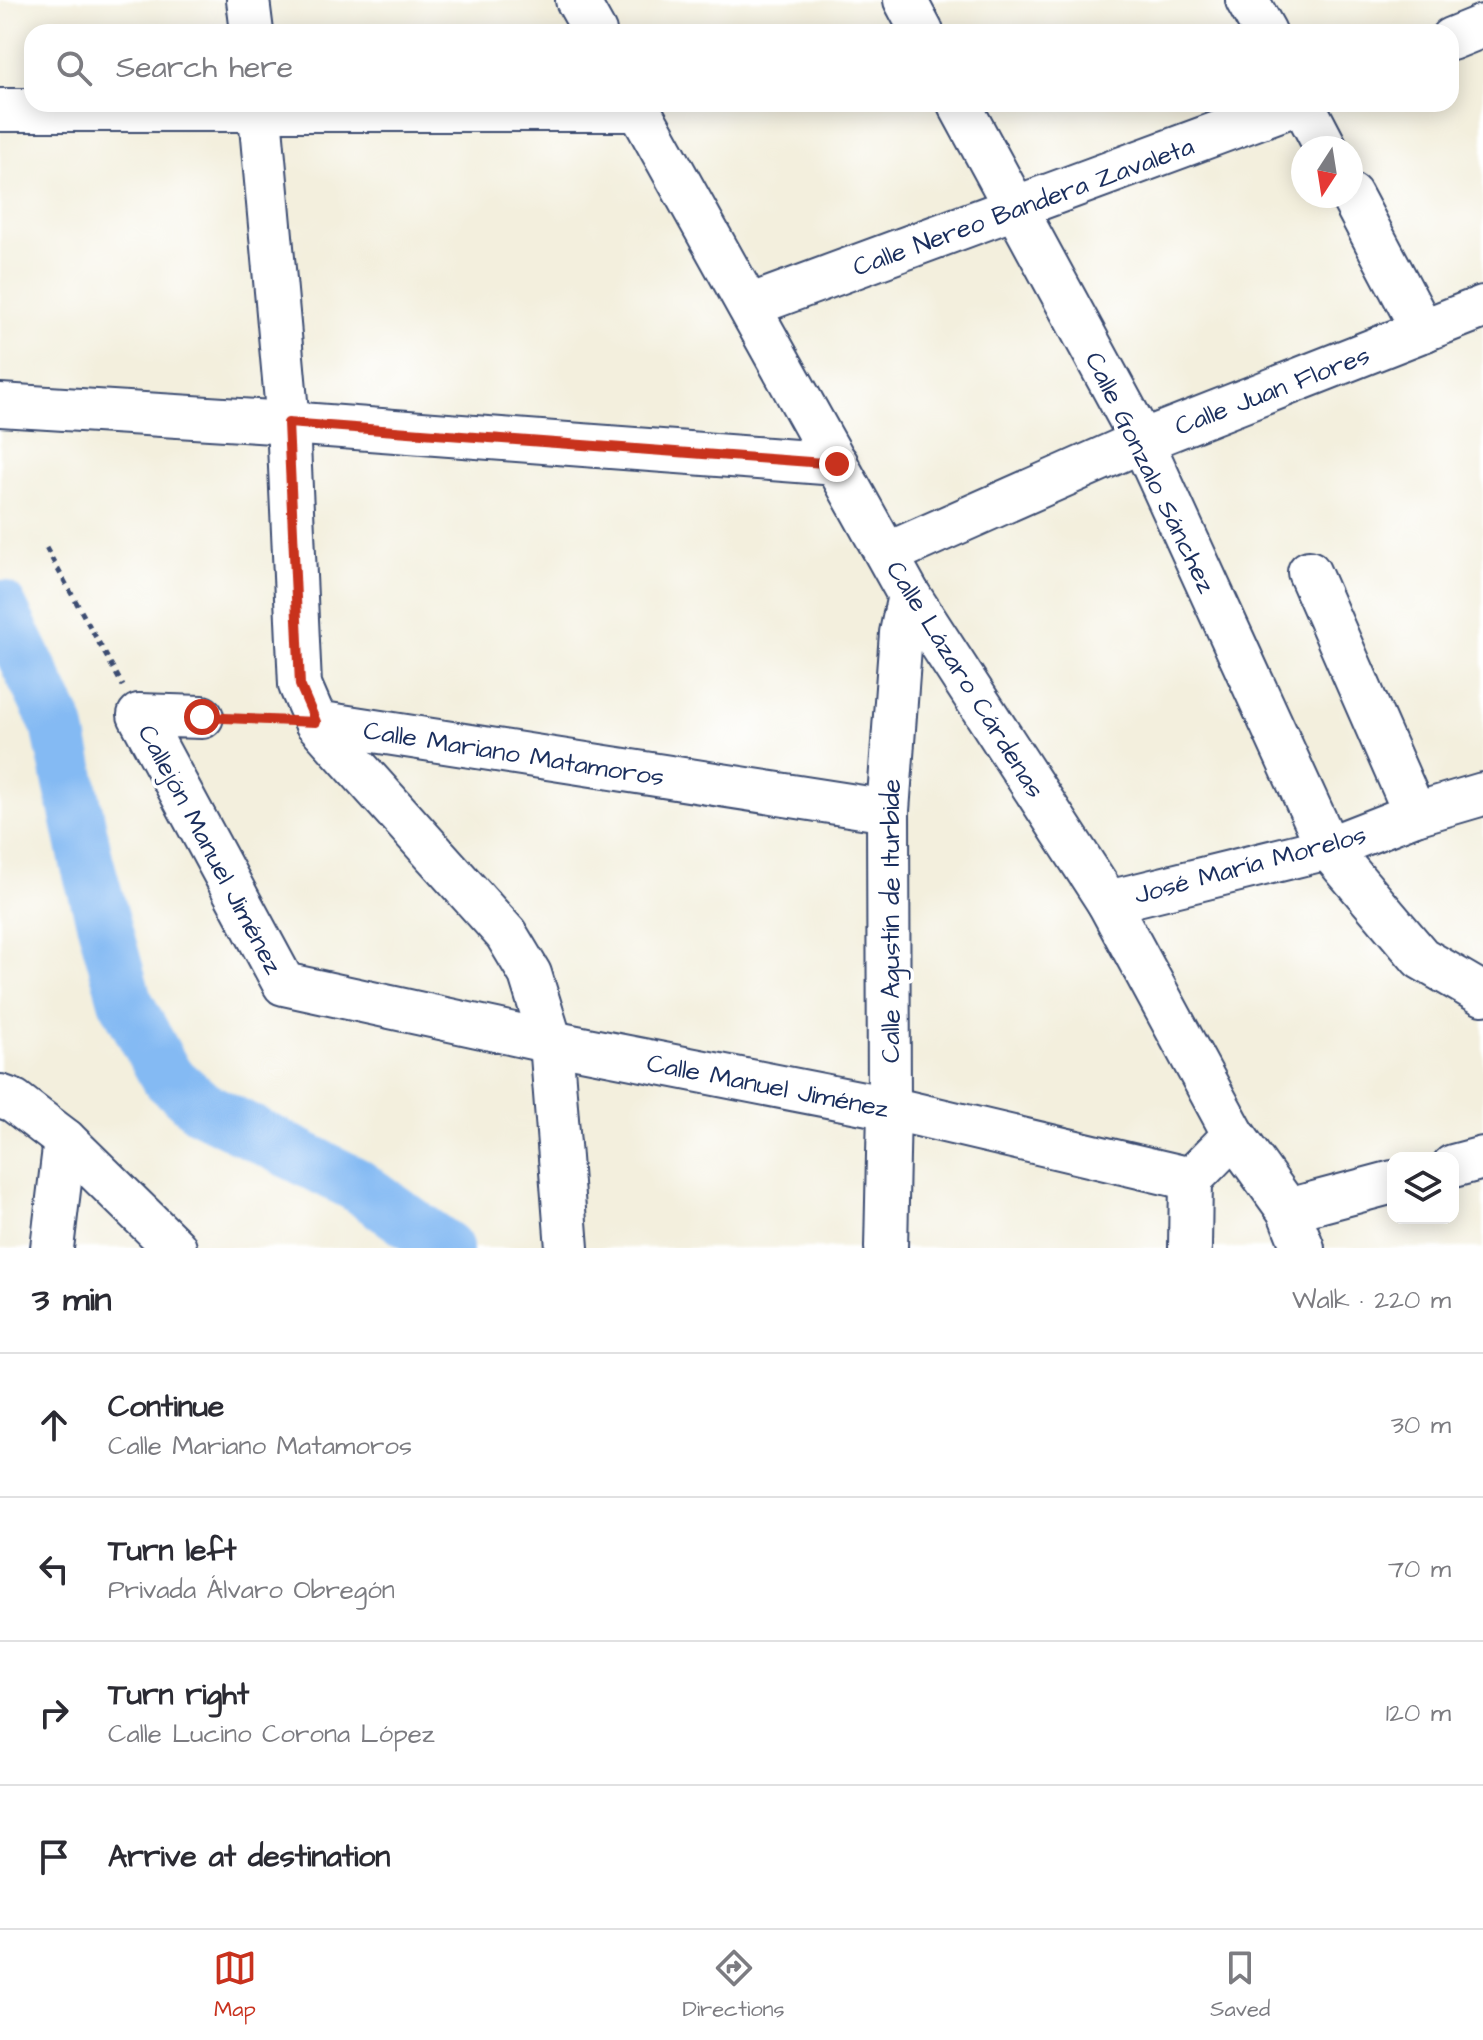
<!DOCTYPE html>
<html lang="en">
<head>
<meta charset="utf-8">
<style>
	:root { --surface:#fff; --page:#f2f2f3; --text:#2b2b33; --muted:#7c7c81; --line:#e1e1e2; --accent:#c8321e }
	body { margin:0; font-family:"Architects Daughter",sans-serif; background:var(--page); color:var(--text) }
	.controls { position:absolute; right:24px; bottom:24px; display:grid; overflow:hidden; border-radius:16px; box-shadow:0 4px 20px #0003 }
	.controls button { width:72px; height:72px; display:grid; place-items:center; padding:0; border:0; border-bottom:2px solid var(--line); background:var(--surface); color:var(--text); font:40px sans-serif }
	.compass { position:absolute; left:1291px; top:136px; width:72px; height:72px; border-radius:50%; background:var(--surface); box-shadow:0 4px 20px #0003; rotate:192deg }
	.stop { position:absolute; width:24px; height:24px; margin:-18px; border:6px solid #c8321e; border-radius:50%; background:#fff }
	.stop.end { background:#c8321e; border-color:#fff; box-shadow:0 2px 8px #0008 }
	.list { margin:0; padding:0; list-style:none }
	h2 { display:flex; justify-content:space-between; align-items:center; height:104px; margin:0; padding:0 32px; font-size:34px }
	h2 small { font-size:26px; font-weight:400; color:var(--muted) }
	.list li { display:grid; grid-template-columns:52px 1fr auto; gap:24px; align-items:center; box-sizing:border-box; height:144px; padding:0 32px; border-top:2px solid var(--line) }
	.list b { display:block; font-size:30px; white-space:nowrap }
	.list p { margin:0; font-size:26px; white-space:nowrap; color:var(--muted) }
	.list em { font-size:26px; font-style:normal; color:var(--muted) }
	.icon { flex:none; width:44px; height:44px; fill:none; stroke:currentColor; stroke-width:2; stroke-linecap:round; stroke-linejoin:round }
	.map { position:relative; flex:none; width:1483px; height:1248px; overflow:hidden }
	.search { position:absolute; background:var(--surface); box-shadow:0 4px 20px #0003; left:24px; right:24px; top:24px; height:88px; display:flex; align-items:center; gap:20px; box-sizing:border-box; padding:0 28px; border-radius:24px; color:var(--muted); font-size:30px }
	.sheet { height:680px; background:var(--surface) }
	nav { display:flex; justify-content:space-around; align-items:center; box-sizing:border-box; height:112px; border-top:2px solid var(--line); background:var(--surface); font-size:22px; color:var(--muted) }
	nav a { display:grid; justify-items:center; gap:4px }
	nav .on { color:var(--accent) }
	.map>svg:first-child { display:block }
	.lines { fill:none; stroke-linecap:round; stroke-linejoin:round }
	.river { stroke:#84baf3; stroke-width:54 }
	.minor-casing { stroke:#3b4c71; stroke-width:46 }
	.path { stroke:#3b4c71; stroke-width:5; stroke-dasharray:6 6; stroke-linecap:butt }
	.minor { stroke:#fff; stroke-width:42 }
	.route { stroke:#c8321e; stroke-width:10 }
	.labels { text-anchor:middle; stroke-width:7; stroke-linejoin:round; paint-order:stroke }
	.street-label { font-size:26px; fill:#1b2f5e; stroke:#fff }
</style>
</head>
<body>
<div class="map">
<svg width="1483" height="1248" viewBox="0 0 1483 1248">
	<rect width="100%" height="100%" fill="#fff"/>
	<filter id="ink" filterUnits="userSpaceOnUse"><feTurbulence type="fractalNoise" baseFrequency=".0125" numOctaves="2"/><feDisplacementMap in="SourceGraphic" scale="16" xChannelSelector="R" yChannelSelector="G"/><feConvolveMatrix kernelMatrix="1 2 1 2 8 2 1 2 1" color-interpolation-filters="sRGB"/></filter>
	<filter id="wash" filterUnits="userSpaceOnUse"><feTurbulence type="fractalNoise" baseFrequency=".006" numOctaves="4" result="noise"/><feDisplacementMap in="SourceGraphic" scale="32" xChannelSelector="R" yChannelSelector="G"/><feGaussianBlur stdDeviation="1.8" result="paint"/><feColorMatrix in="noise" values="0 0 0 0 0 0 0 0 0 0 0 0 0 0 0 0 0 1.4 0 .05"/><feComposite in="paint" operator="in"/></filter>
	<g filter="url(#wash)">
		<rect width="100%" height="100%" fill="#f3efdd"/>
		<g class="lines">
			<polyline class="river" points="0,607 58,726 87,863 125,1000 166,1076 201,1107 355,1184 446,1248"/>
		</g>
	</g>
	<g filter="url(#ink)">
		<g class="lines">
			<defs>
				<g id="minor">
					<polyline points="248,0 252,32"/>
					<polyline points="577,0 595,32"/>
					<polyline points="905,0 922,32"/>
					<polyline points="1247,0 1265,32"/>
					<polyline points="1451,39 1483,26"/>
					<polyline points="259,104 288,423 300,685 316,722 506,934 530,974 551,1042 567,1248"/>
					<polyline points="636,104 909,595 1108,902 1234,1135 1288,1210 1303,1248"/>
					<polyline points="959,104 1142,441 1328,848 1421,958 1483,994"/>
					<polyline points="1303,104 1326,148"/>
					<polyline points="0,110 639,110"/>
					<polyline points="1351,195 1423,331"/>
					<polyline points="749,306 1296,104"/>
					<polyline points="0,405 288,423 837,464"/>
					<polyline points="887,554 1142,441 1483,307"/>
					<polyline points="1309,572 1415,814"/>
					<polyline points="202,717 139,715 284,984 551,1042 889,1108 1191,1179 1234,1135"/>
					<polyline points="316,722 888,811"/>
					<polyline points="1108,902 1328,848 1415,814 1483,794"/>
					<polyline points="0,1096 14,1101 65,1140 175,1248"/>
					<polyline points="1453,1166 1483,1158"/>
					<polyline points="1288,1210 1393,1182"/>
					<polyline points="52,1248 65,1140"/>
					<polyline points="886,1248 889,1108 888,811 901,633 909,595"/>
					<polyline points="1190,1248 1191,1179"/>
				</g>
			</defs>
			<use href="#minor" class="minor-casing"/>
			<g class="path">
				<polyline points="46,548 123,686"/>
				<polyline points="237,718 279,720"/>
			</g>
			<use href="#minor" class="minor"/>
		</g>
	</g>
	<g class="lines" filter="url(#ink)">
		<polyline class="route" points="202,717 316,722 300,685 288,423 837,464"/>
	</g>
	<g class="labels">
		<g class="street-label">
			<text transform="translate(1023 206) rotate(-20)" y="9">Calle Nereo Bandera Zavaleta</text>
			<text transform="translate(1272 390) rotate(-21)" y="9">Calle Juan Flores</text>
			<text transform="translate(1151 472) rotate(64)" y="9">Calle Gonzalo Sánchez</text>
			<text transform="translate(966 679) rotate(58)" y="9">Calle Lázaro Cárdenas</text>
			<text transform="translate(514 753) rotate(9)" y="9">Calle Mariano Matamoros</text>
			<text transform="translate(211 849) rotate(62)" y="9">Callejón Manuel Jiménez</text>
			<text transform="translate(1250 864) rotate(-15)" y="9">José María Morelos</text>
			<text transform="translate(890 921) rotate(-90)" y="9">Calle Agustín de Iturbide</text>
			<text transform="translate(768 1085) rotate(11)" y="9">Calle Manuel Jiménez</text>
		</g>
	</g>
</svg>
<div class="controls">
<button><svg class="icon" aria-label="layers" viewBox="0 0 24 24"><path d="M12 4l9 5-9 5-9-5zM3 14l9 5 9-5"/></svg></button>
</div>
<svg class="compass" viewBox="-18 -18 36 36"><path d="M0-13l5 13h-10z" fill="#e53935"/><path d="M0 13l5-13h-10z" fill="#7c7c81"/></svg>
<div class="stop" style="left:202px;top:717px"></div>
<div class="stop end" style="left:837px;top:464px"></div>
<div class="search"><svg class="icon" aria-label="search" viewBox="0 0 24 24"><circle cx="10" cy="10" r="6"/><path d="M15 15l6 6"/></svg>Search here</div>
</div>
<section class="sheet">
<h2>3 min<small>Walk · 220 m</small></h2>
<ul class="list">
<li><svg class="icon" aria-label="ahead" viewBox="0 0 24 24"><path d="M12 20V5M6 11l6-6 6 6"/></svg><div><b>Continue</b><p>Calle Mariano Matamoros</p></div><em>30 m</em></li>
<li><svg class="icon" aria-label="left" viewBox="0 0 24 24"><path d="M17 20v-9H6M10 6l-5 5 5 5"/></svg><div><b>Turn left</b><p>Privada Álvaro Obregón</p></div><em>70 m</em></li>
<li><svg class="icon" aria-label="right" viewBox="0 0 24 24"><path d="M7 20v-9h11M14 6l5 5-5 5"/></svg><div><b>Turn right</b><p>Calle Lucino Corona López</p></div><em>120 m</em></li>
<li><svg class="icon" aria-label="arrive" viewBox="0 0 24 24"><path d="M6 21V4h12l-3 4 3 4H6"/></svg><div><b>Arrive at destination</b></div></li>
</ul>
</section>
<nav>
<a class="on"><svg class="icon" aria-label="map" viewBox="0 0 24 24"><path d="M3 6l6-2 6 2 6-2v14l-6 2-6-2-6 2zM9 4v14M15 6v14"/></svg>Map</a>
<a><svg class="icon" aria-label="directions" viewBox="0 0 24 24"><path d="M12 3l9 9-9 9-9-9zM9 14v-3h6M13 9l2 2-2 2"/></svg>Directions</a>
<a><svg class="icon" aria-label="saved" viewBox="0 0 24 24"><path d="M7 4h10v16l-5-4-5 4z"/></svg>Saved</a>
</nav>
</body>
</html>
